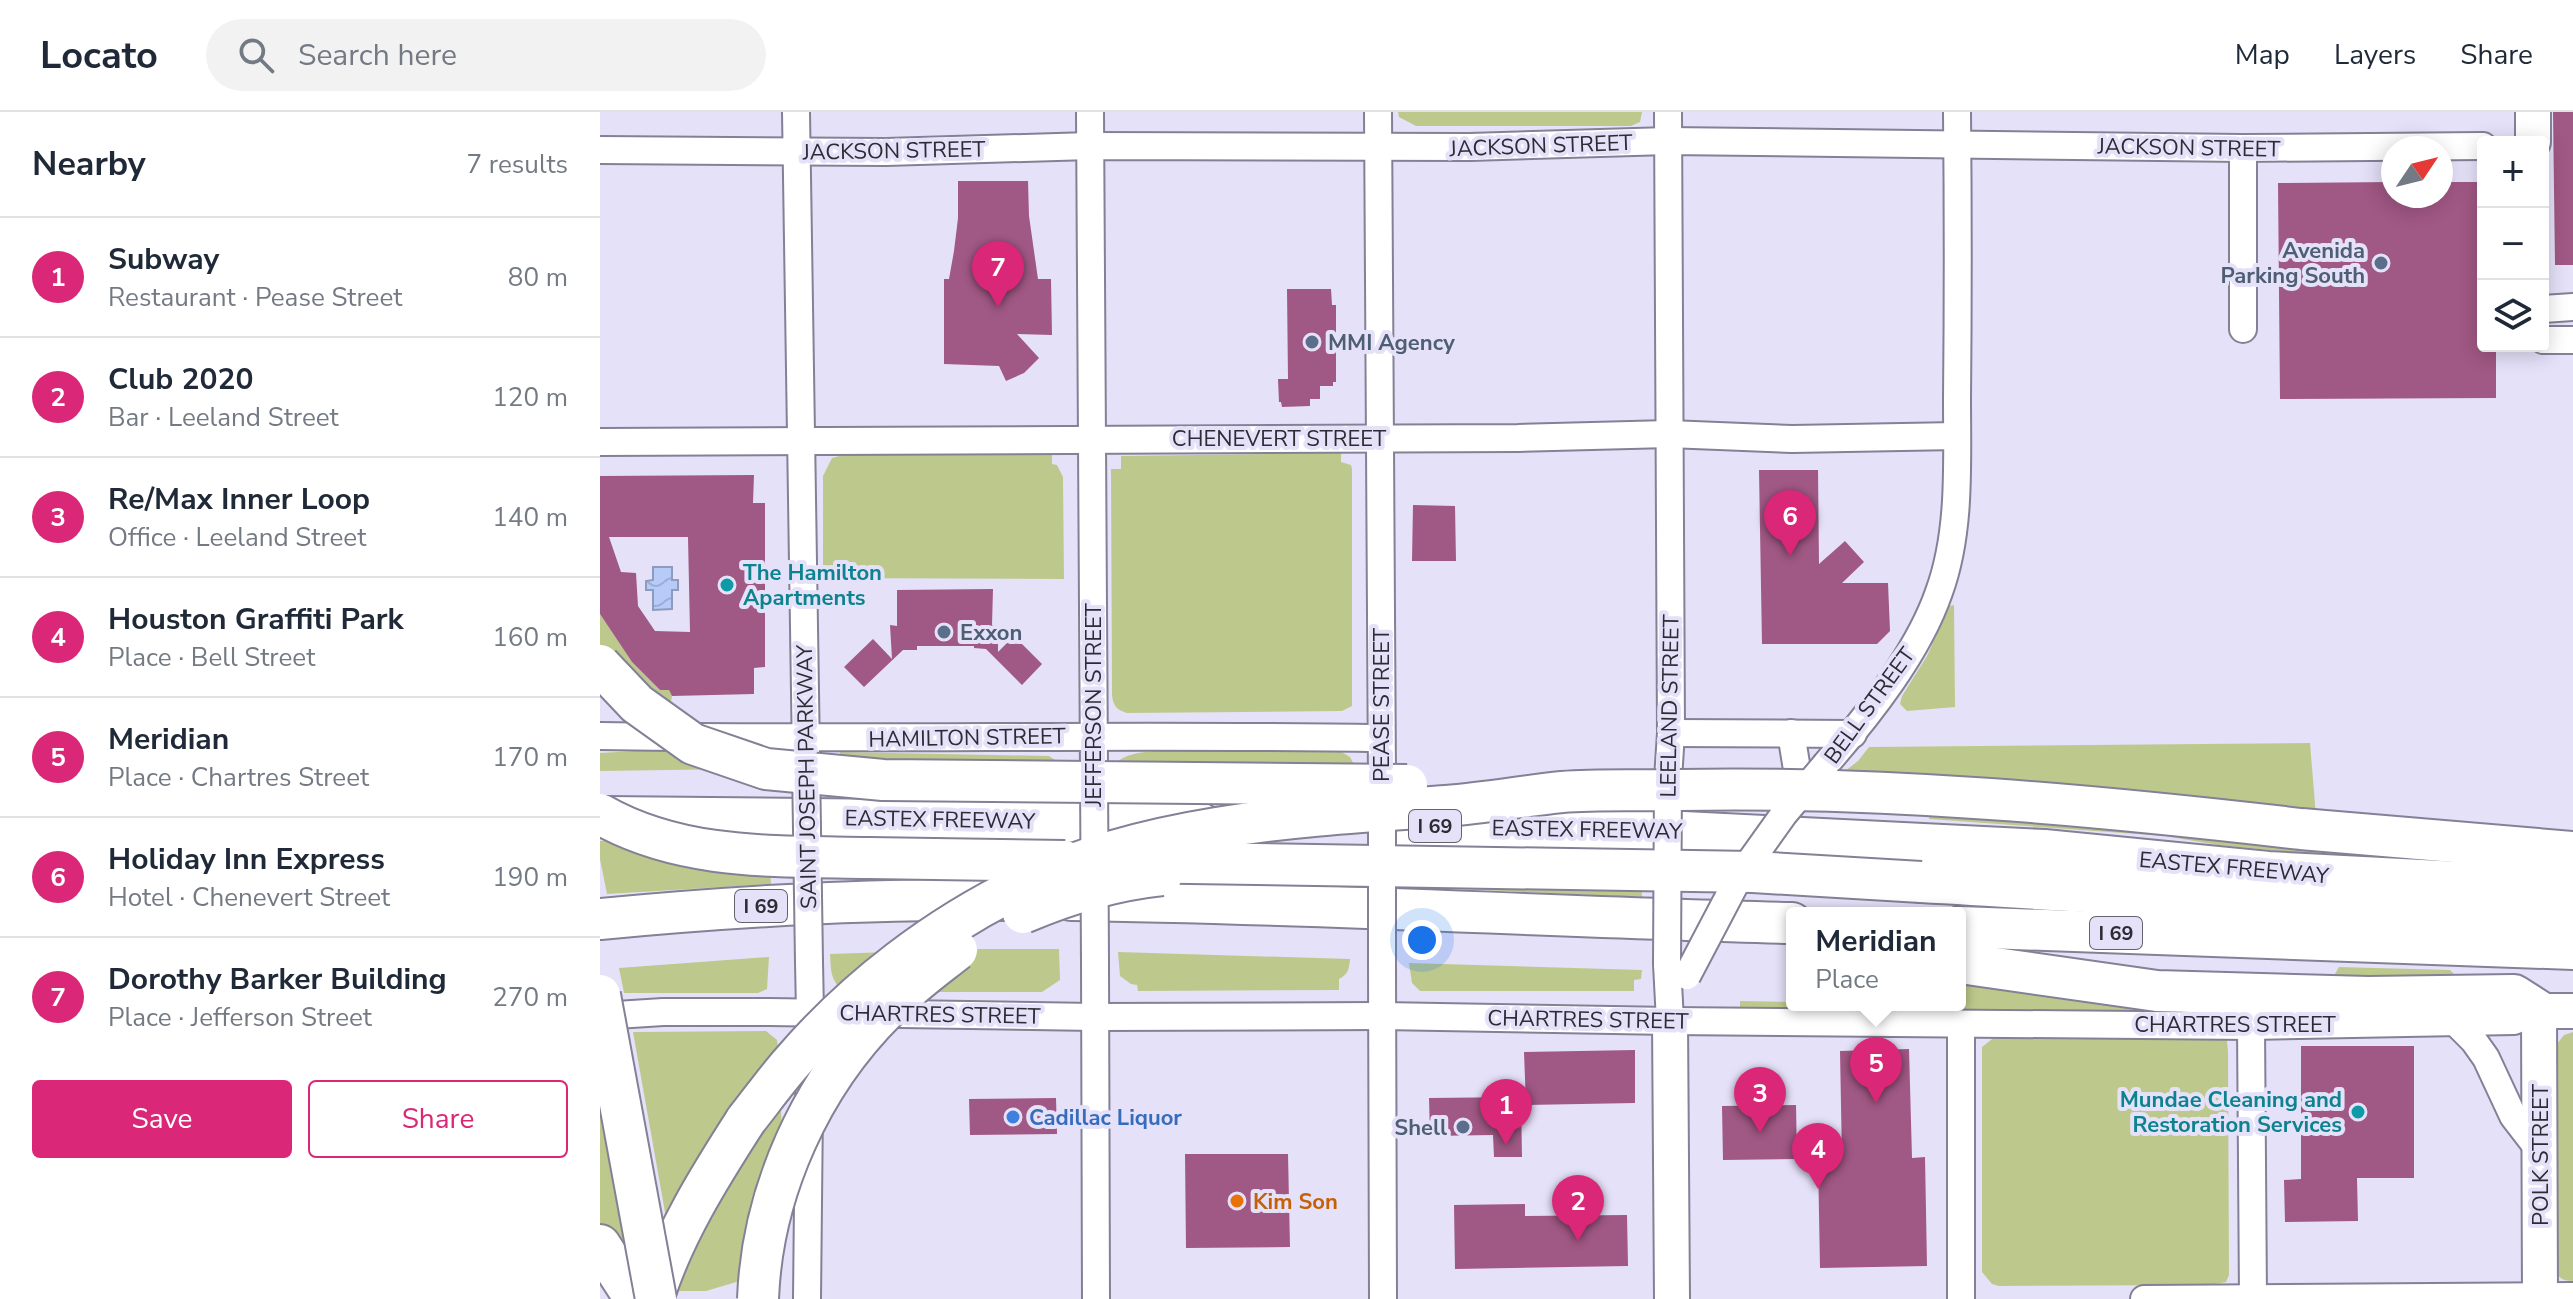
<!DOCTYPE html>
<html lang="en">
<head>
<meta charset="utf-8">
<style>
	:root { --surface:#fff; --page:#f2f2f3; --text:#1f2937; --muted:#747a83; --line:#e0e1e3; --accent:#db2777 }
	body { margin:0; font-family:"Nunito Sans",sans-serif; background:var(--page); color:var(--text) }
	.controls { position:absolute; right:24px; top:24px; display:grid; overflow:hidden; border-radius:8px; box-shadow:0 4px 20px #0003 }
	.controls button { width:72px; height:72px; display:grid; place-items:center; padding:0; border:0; border-bottom:2px solid var(--line); background:var(--surface); color:var(--text); font:40px sans-serif }
	.compass { position:absolute; left:1781px; top:24px; width:72px; height:72px; border-radius:50%; background:var(--surface); box-shadow:0 4px 20px #0003; rotate:55deg }
	.you { position:absolute; left:822px; top:828px; width:28px; height:28px; margin:-20px; border:6px solid #fff; border-radius:50%; background:#1a73e8; box-shadow:0 0 0 12px #1a73e833 }
	.badge { display:grid; place-items:center; width:52px; height:52px; border-radius:50%; background:var(--accent); color:#fff; font-size:26px; font-weight:700 }
	.pin { position:absolute; translate:-50% -66px; filter:drop-shadow(0 2px 4px #0008) }
	.pin::after { content:''; position:absolute; top:42px; width:28px; height:24px; background:inherit; clip-path:polygon(0 0,100% 0,50% 100%) }
	.popup { position:absolute; left:1186px; top:795px; width:180px; height:104px; box-sizing:border-box; display:grid; place-content:center; border-radius:8px; background:var(--surface); filter:drop-shadow(0 2px 6px #0005); font-size:26px; white-space:nowrap; color:var(--muted) }
	.popup b { font-size:30px; color:var(--text) }
	.popup::after { content:''; position:absolute; left:50%; top:100%; margin-left:-16px; border:16px solid transparent; border-top-color:var(--surface) }
	.list { margin:0; padding:0; list-style:none }
	h2 { display:flex; justify-content:space-between; align-items:center; height:104px; margin:0; padding:0 32px; font-size:34px }
	h2 small { font-size:26px; font-weight:400; color:var(--muted) }
	.list li { display:grid; grid-template-columns:52px 1fr auto; gap:24px; align-items:center; box-sizing:border-box; height:120px; padding:0 32px; border-top:2px solid var(--line) }
	.list b { display:block; font-size:30px; white-space:nowrap }
	.list p { margin:0; font-size:26px; white-space:nowrap; color:var(--muted) }
	.list em { font-size:26px; font-style:normal; color:var(--muted) }
	.actions { display:flex; gap:16px; padding:24px 32px }
	.actions a { flex:1; padding:18px 0; border:2px solid var(--accent); border-radius:8px; text-align:center; font-size:28px; color:var(--accent) }
	.actions .main { background:var(--accent); color:#fff }
	.icon { flex:none; width:44px; height:44px; fill:none; stroke:currentColor; stroke-width:2; stroke-linecap:round; stroke-linejoin:round }
	.map { position:relative; flex:none; width:1973px; height:1187px; overflow:hidden }
	header { display:flex; align-items:center; gap:48px; box-sizing:border-box; height:112px; padding:0 40px; background:var(--surface); border-bottom:2px solid var(--line) }
	header strong { font-size:38px }
	nav { display:flex; gap:44px; margin-inline-start:auto; font-size:28px }
	.search { width:560px; height:72px; background:var(--page); display:flex; align-items:center; gap:20px; box-sizing:border-box; padding:0 28px; border-radius:44px; color:var(--muted); font-size:30px }
	main { display:flex }
	aside { flex:1; background:var(--surface) }
	.map>svg:first-child { display:block }
	.grass { fill:#bdc98c }
	.water { fill:url(#water-waves); stroke:#8d9bbc; stroke-width:2 }
	.building { fill:#a05884; fill-rule:evenodd }
	.lines { fill:none; stroke-linecap:round; stroke-linejoin:round }
	.minor-casing { stroke:#848096; stroke-width:30 }
	.major-casing { stroke:#848096; stroke-width:38 }
	.highway-casing { stroke:#848096; stroke-width:44 }
	.minor { stroke:#fff; stroke-width:26 }
	.major { stroke:#fff; stroke-width:34 }
	.highway { stroke:#fff; stroke-width:40 }
	.minor-bridge-casing { stroke:#848096; stroke-width:30; stroke-linecap:butt }
	.highway-bridge-casing { stroke:#848096; stroke-width:44; stroke-linecap:butt }
	.minor-bridge { stroke:#fff; stroke-width:26 }
	.highway-bridge { stroke:#fff; stroke-width:40 }
	.service-dot { fill:#5c6f8a; stroke:#e5e1f9; stroke-width:3 }
	.culture-dot { fill:#0f9aa8; stroke:#e5e1f9; stroke-width:3 }
	.shop-dot { fill:#3f7fe0; stroke:#e5e1f9; stroke-width:3 }
	.food-dot { fill:#e8710a; stroke:#e5e1f9; stroke-width:3 }
	.labels { text-anchor:middle; stroke-width:8; stroke-linejoin:round; paint-order:stroke }
	.shield { fill:#e5e1f9; stroke:#64626f; stroke-width:2 }
	.shield-label { font-size:20px; font-weight:bold; fill:#2d2b34 }
	.street-label { font-size:22px; fill:#2d2b34; stroke:#e5e1f9 }
	.service-label { font-size:22px; font-weight:bold; fill:#4e5e75; stroke:#e5e1f9; text-anchor:end }
	.culture-label { font-size:22px; font-weight:bold; fill:#0d838f; stroke:#e5e1f9; text-anchor:start }
	.shop-label { font-size:22px; font-weight:bold; fill:#366cbe; stroke:#e5e1f9; text-anchor:start }
	.food-label { font-size:22px; font-weight:bold; fill:#c56008; stroke:#e5e1f9; text-anchor:start }
</style>
</head>
<body>
<header>
<strong>Locato</strong>
<div class="search"><svg class="icon" aria-label="search" viewBox="0 0 24 24"><circle cx="10" cy="10" r="6"/><path d="M15 15l6 6"/></svg>Search here</div>
<nav><a>Map</a><a>Layers</a><a>Share</a></nav>
</header>
<main>
<aside>
<h2>Nearby<small>7 results</small></h2>
<ul class="list">
<li><span class="badge">1</span><div><b>Subway</b><p>Restaurant · Pease Street</p></div><em>80 m</em></li>
<li><span class="badge">2</span><div><b>Club 2020</b><p>Bar · Leeland Street</p></div><em>120 m</em></li>
<li><span class="badge">3</span><div><b>Re/Max Inner Loop</b><p>Office · Leeland Street</p></div><em>140 m</em></li>
<li><span class="badge">4</span><div><b>Houston Graffiti Park</b><p>Place · Bell Street</p></div><em>160 m</em></li>
<li><span class="badge">5</span><div><b>Meridian</b><p>Place · Chartres Street</p></div><em>170 m</em></li>
<li><span class="badge">6</span><div><b>Holiday Inn Express</b><p>Hotel · Chenevert Street</p></div><em>190 m</em></li>
<li><span class="badge">7</span><div><b>Dorothy Barker Building</b><p>Place · Jefferson Street</p></div><em>270 m</em></li>
</ul>
<div class="actions"><a class="main">Save</a><a>Share</a></div>
</aside>
<div class="map">
<svg width="1973" height="1187" viewBox="0 0 1973 1187">
	<defs>
		<pattern id="water-waves" width="16" height="10" patternUnits="userSpaceOnUse" patternTransform="scale(2)"><rect width="16" height="10" fill="#b6cbf7"/><path d="M0 5q4-4 8 0t8 0" fill="none" stroke="#9daed4"/></pattern>
	</defs>
	<rect width="100%" height="100%" fill="#e5e1f9"/>
	<g class="grass">
		<polygon points="798,0 1042,0 1040,10 1031,14 816,14 799,5"/>
		<path d="M741,341V350L751,353L752,357V594L742,599L527,601C517,598 513,594 512,583L511,357H521V344Z"/>
		<polygon points="243,343 452,343 452,352 457,353 463,365 464,467 223,466 223,364 232,346"/>
		<polygon points="1354,493 1355,595 1307,599 1300,592 1302,584 1327,544 1350,494"/>
		<polygon points="0,502 32,550 60,578 69,578 72,584 69,602 0,537"/>
		<polygon points="1710,631 1716,704 1240,663 1258,649 1269,635"/>
		<polygon points="88,636 137,657 0,659 0,641"/>
		<path d="M560,639H740L750,645L757,658L517,657L518,649C531,640 545,640 560,639Z"/>
		<polygon points="240,640 449,644 461,652 240,651"/>
		<polygon points="1330,691 1728,726 1741,745 1618,733 1565,724 1329,707"/>
		<polygon points="19,728 170,757 171,772 7,782 0,747 0,729"/>
		<polygon points="810,764 1041,770 1042,785 810,775"/>
		<polygon points="378,837 459,837 460,868 442,880 323,880"/>
		<path d="M289,840L242,878C230,867 231,857 230,842Z"/>
		<path d="M518,840L750,847C749,858 748,862 739,867V878L538,879L537,873L531,872L520,864Z"/>
		<polygon points="169,845 167,877 158,881 24,881 19,856"/>
		<polygon points="809,851 1042,858 1041,867 1034,868 1034,879 820,879 812,871"/>
		<polygon points="1739,855 1850,858 1861,869 1732,867"/>
		<polygon points="1360,864 1577,890 1577,902 1140,897 1140,889 1192,890 1192,893 1360,893"/>
		<polygon points="166,919 177,928 179,944 68,1117 33,920"/>
		<path d="M1973,920V1169C1963,1169 1958,1166 1954,1156L1957,932L1964,923Z"/>
		<polygon points="1622,923 1627,929 1628,939 1629,1163 1626,1170 1610,1173 1399,1174 1392,1172 1382,1160 1382,935 1396,924"/>
		<polygon points="0,952 40,1170 0,1158"/>
		<polygon points="180,978 183,1037 150,1166 106,1179 79,1179 75,1156"/>
	</g>
	<polygon class="water" points="53,455 72,455 72,468 78,468 78,478 72,478 72,497 53,498 53,478 46,478 46,469 53,468"/>
	<g class="building">
		<polygon points="1953,0 1973,0 1973,153 1955,153"/>
		<polygon points="358,69 428,69 429,104 438,167 451,167 452,223 417,222 439,246 424,261 406,269 399,254 344,252 344,167 349,167 354,139 358,106"/>
		<polygon points="1793,70 1793,84 1841,84 1841,70 1883,70 1883,234 1896,234 1896,286 1680,287 1678,71"/>
		<polygon points="687,177 731,177 732,193 736,193 736,270 733,270 733,274 720,274 720,287 710,287 710,294 682,295 681,290 679,290 678,267 688,267"/>
		<polygon points="1159,358 1218,358 1219,452 1245,429 1264,450 1242,471 1288,471 1290,519 1277,532 1162,532"/>
		<path d="M154,363L153,391H165V555L154,556V582L72,584L69,578H60L32,550L0,502V364ZM9,425H88L90,520L55,519L38,494L36,461L21,460Z"/>
		<polygon points="813,393 855,394 856,449 812,449"/>
		<polygon points="393,477 392,513 398,513 398,540 414,524 442,552 422,573 386,537 374,536 374,534 317,534 317,538 303,538 264,575 244,555 273,527 292,547 290,513 297,514 297,478"/>
		<polygon points="1701,934 1814,934 1814,1066 1757,1066 1758,1109 1685,1110 1684,1068 1701,1067"/>
		<polygon points="1309,937 1312,1046 1325,1045 1327,1154 1220,1156 1218,1047 1242,1047 1240,939"/>
		<polygon points="1035,938 1035,991 926,993 924,940"/>
		<polygon points="921,985 922,1045 894,1045 893,1023 830,1024 829,986"/>
		<polygon points="456,986 457,1022 370,1023 369,987"/>
		<polygon points="1196,993 1197,1047 1123,1048 1122,994"/>
		<polygon points="585,1042 688,1042 690,1135 586,1136"/>
		<polygon points="925,1092 925,1104 1027,1103 1028,1154 855,1157 854,1093"/>
	</g>
	<g class="lines">
		<defs>
			<g id="minor">
				<polyline points="196,0 206,644"/>
				<polyline points="490,0 494,660"/>
				<polyline points="778,0 782,669"/>
				<polyline points="1068,0 1071,621 1068,667"/>
				<polyline points="1643,36 1643,217"/>
				<polyline points="0,38 286,40 490,34 870,35 1068,29 1643,36 1883,34"/>
				<polyline points="1943,197 1973,195"/>
				<polyline points="1943,228 1973,228"/>
				<polyline points="0,330 918,326 1069,322 1192,327 1357,324"/>
				<polyline points="1071,621 1253,622"/>
				<polyline points="1191,621 1201,682"/>
				<path d="M0,624C260,628 521,622 781,626"/>
				<path d="M1226,652C1268,604 1318,541 1339,480C1361,420 1357,350 1357,287C1358,191 1358,96 1357,0"/>
				<polyline points="495,851 496,1187"/>
				<polyline points="1067,852 1070,909"/>
				<polyline points="782,853 783,1187"/>
				<polyline points="0,904 63,900 169,900 495,905 782,904 1070,909 1651,914 1914,909 1939,899"/>
				<polyline points="1855,910 1874,929 1886,946 1913,1004 1940,1039"/>
				<polyline points="1651,914 1653,1187"/>
				<polyline points="207,1187 210,900 209,850"/>
				<polyline points="1361,1187 1361,912"/>
				<polyline points="1544,1187 1973,1184"/>
			</g>
			<g id="major">
				<polyline points="1933,0 1933,30"/>
				<polyline points="1070,909 1072,1187"/>
				<polyline points="1940,1187 1939,899 1973,899"/>
			</g>
			<g id="highway">
				<polyline points="4,705 600,711"/>
				<polyline points="788,713 1023,717 1444,738 1668,760 1973,776"/>
				<polyline points="1701,717 1973,740"/>
				<path d="M1321,770C1538,782 1755,800 1973,808"/>
				<path d="M471,788C712,791 952,805 1192,811"/>
				<path d="M0,807C137,794 274,786 411,788"/>
				<polyline points="1360,815 1973,837"/>
				<polyline points="1360,851 1557,879 1768,885 1914,883 1939,899"/>
				<polyline points="0,1133 35,1187"/>
				<path d="M53,1187C73,1123 110,1064 146,1008"/>
			</g>
		</defs>
		<use href="#minor" class="minor-casing"/>
		<use href="#major" class="major-casing"/>
		<use href="#highway" class="highway-casing"/>
		<use href="#minor" class="minor"/>
		<use href="#major" class="major"/>
		<use href="#highway" class="highway"/>
		<defs>
			<g id="minor-bridge">
				<polyline points="206,652 209,850"/>
				<polyline points="494,660 495,851"/>
				<polyline points="782,685 782,853"/>
				<polyline points="1067,852 1068,667"/>
				<polyline points="1087,864 1139,765 1184,702 1226,652"/>
			</g>
			<g id="highway-bridge">
				<polyline points="0,553 37,592 93,632 166,657 283,668 807,673"/>
				<path d="M0,702C82,749 178,744 269,746C334,747 400,748 465,749"/>
				<polyline points="525,750 1153,760 1321,770"/>
				<path d="M423,801C467,782 514,768 562,763"/>
				<polyline points="0,883 56,1187"/>
				<path d="M146,1008C162,988 176,968 193,949C256,876 336,815 423,773C553,711 704,704 846,694C885,691 923,684 962,680C1000,677 1040,679 1078,678C1287,674 1494,693 1701,717"/>
				<path d="M158,1187C162,1080 211,972 287,897C308,875 333,857 357,838"/>
			</g>
		</defs>
		<use href="#minor-bridge" class="minor-bridge-casing"/>
		<use href="#highway-bridge" class="highway-bridge-casing"/>
		<use href="#minor-bridge" class="minor-bridge"/>
		<use href="#highway-bridge" class="highway-bridge"/>
	</g>
	<g class="service-dot">
		<circle cx="1781" cy="151" r="8"/>
		<circle cx="712" cy="230" r="8"/>
		<circle cx="344" cy="520" r="8"/>
		<circle cx="863" cy="1015" r="8"/>
	</g>
	<g class="culture-dot">
		<circle cx="127" cy="473" r="8"/>
		<circle cx="1758" cy="1000" r="8"/>
	</g>
	<circle class="shop-dot" cx="413" cy="1005" r="8"/>
	<circle class="food-dot" cx="637" cy="1089" r="8"/>
	<g class="labels">
		<g class="shield">
			<rect x="809" y="698" width="52" height="32" rx="6"/>
			<rect x="135" y="778" width="52" height="32" rx="6"/>
			<rect x="1490" y="805" width="52" height="32" rx="6"/>
		</g>
		<g class="shield-label">
			<text x="835" y="721">I 69</text>
			<text x="161" y="801">I 69</text>
			<text x="1516" y="828">I 69</text>
		</g>
		<g class="street-label">
			<text transform="translate(941 33) rotate(-2)" y="8">JACKSON STREET</text>
			<text transform="translate(1589 35) rotate(1)" y="8">JACKSON STREET</text>
			<text transform="translate(294 38) rotate(-1)" y="8">JACKSON STREET</text>
			<text x="679" y="334">CHENEVERT STREET</text>
			<text transform="translate(493 593) rotate(-90)" y="8">JEFFERSON STREET</text>
			<text transform="translate(781 593) rotate(-90)" y="8">PEASE STREET</text>
			<text transform="translate(1269 593) rotate(-54)" y="8">BELL STREET</text>
			<text transform="translate(1069 594) rotate(-89)" y="8">LEELAND STREET</text>
			<text transform="translate(367 625) rotate(-1)" y="8">HAMILTON STREET</text>
			<text transform="translate(206 665) rotate(-91)" y="8">SAINT JOSEPH PARKWAY</text>
			<text transform="translate(340 707) rotate(1)" y="8">EASTEX FREEWAY</text>
			<text transform="translate(987 717) rotate(1)" y="8">EASTEX FREEWAY</text>
			<text transform="translate(1634 755) rotate(5)" y="8">EASTEX FREEWAY</text>
			<text transform="translate(340 902) rotate(1)" y="8">CHARTRES STREET</text>
			<text transform="translate(988 907) rotate(1)" y="8">CHARTRES STREET</text>
			<text x="1635" y="920">CHARTRES STREET</text>
			<text transform="translate(1940 1043) rotate(-90)" y="8">POLK STREET</text>
		</g>
		<g class="service-label">
			<text x="1765" y="146">Avenida<tspan x="1765" dy="25">Parking South</tspan></text>
			<text x="728" y="238" text-anchor="start">MMI Agency</text>
			<text x="360" y="528" text-anchor="start">Exxon</text>
			<text x="847" y="1023">Shell</text>
		</g>
		<g class="culture-label">
			<text x="143" y="468">The Hamilton<tspan x="143" dy="25">Apartments</tspan></text>
			<text x="1742" y="995" text-anchor="end">Mundae Cleaning and<tspan x="1742" dy="25">Restoration Services</tspan></text>
		</g>
		<g class="shop-label">
			<text x="429" y="1013">Cadillac Liquor</text>
		</g>
		<g class="food-label">
			<text x="653" y="1097">Kim Son</text>
		</g>
	</g>
</svg>
<div class="controls">
<button>+</button>
<button>−</button>
<button><svg class="icon" aria-label="layers" viewBox="0 0 24 24"><path d="M12 4l9 5-9 5-9-5zM3 14l9 5 9-5"/></svg></button>
</div>
<svg class="compass" viewBox="-18 -18 36 36"><path d="M0-13l5 13h-10z" fill="#e53935"/><path d="M0 13l5-13h-10z" fill="#747a83"/></svg>
<div class="you"></div>
<div class="pin badge" style="left:906px;top:1033px">1</div>
<div class="pin badge" style="left:978px;top:1129px">2</div>
<div class="pin badge" style="left:1160px;top:1021px">3</div>
<div class="pin badge" style="left:1218px;top:1077px">4</div>
<div class="pin badge" style="left:1276px;top:991px">5</div>
<div class="popup"><b>Meridian</b>Place</div>
<div class="pin badge" style="left:1190px;top:444px">6</div>
<div class="pin badge" style="left:398px;top:195px">7</div>
</div>
</main>
</body>
</html>
